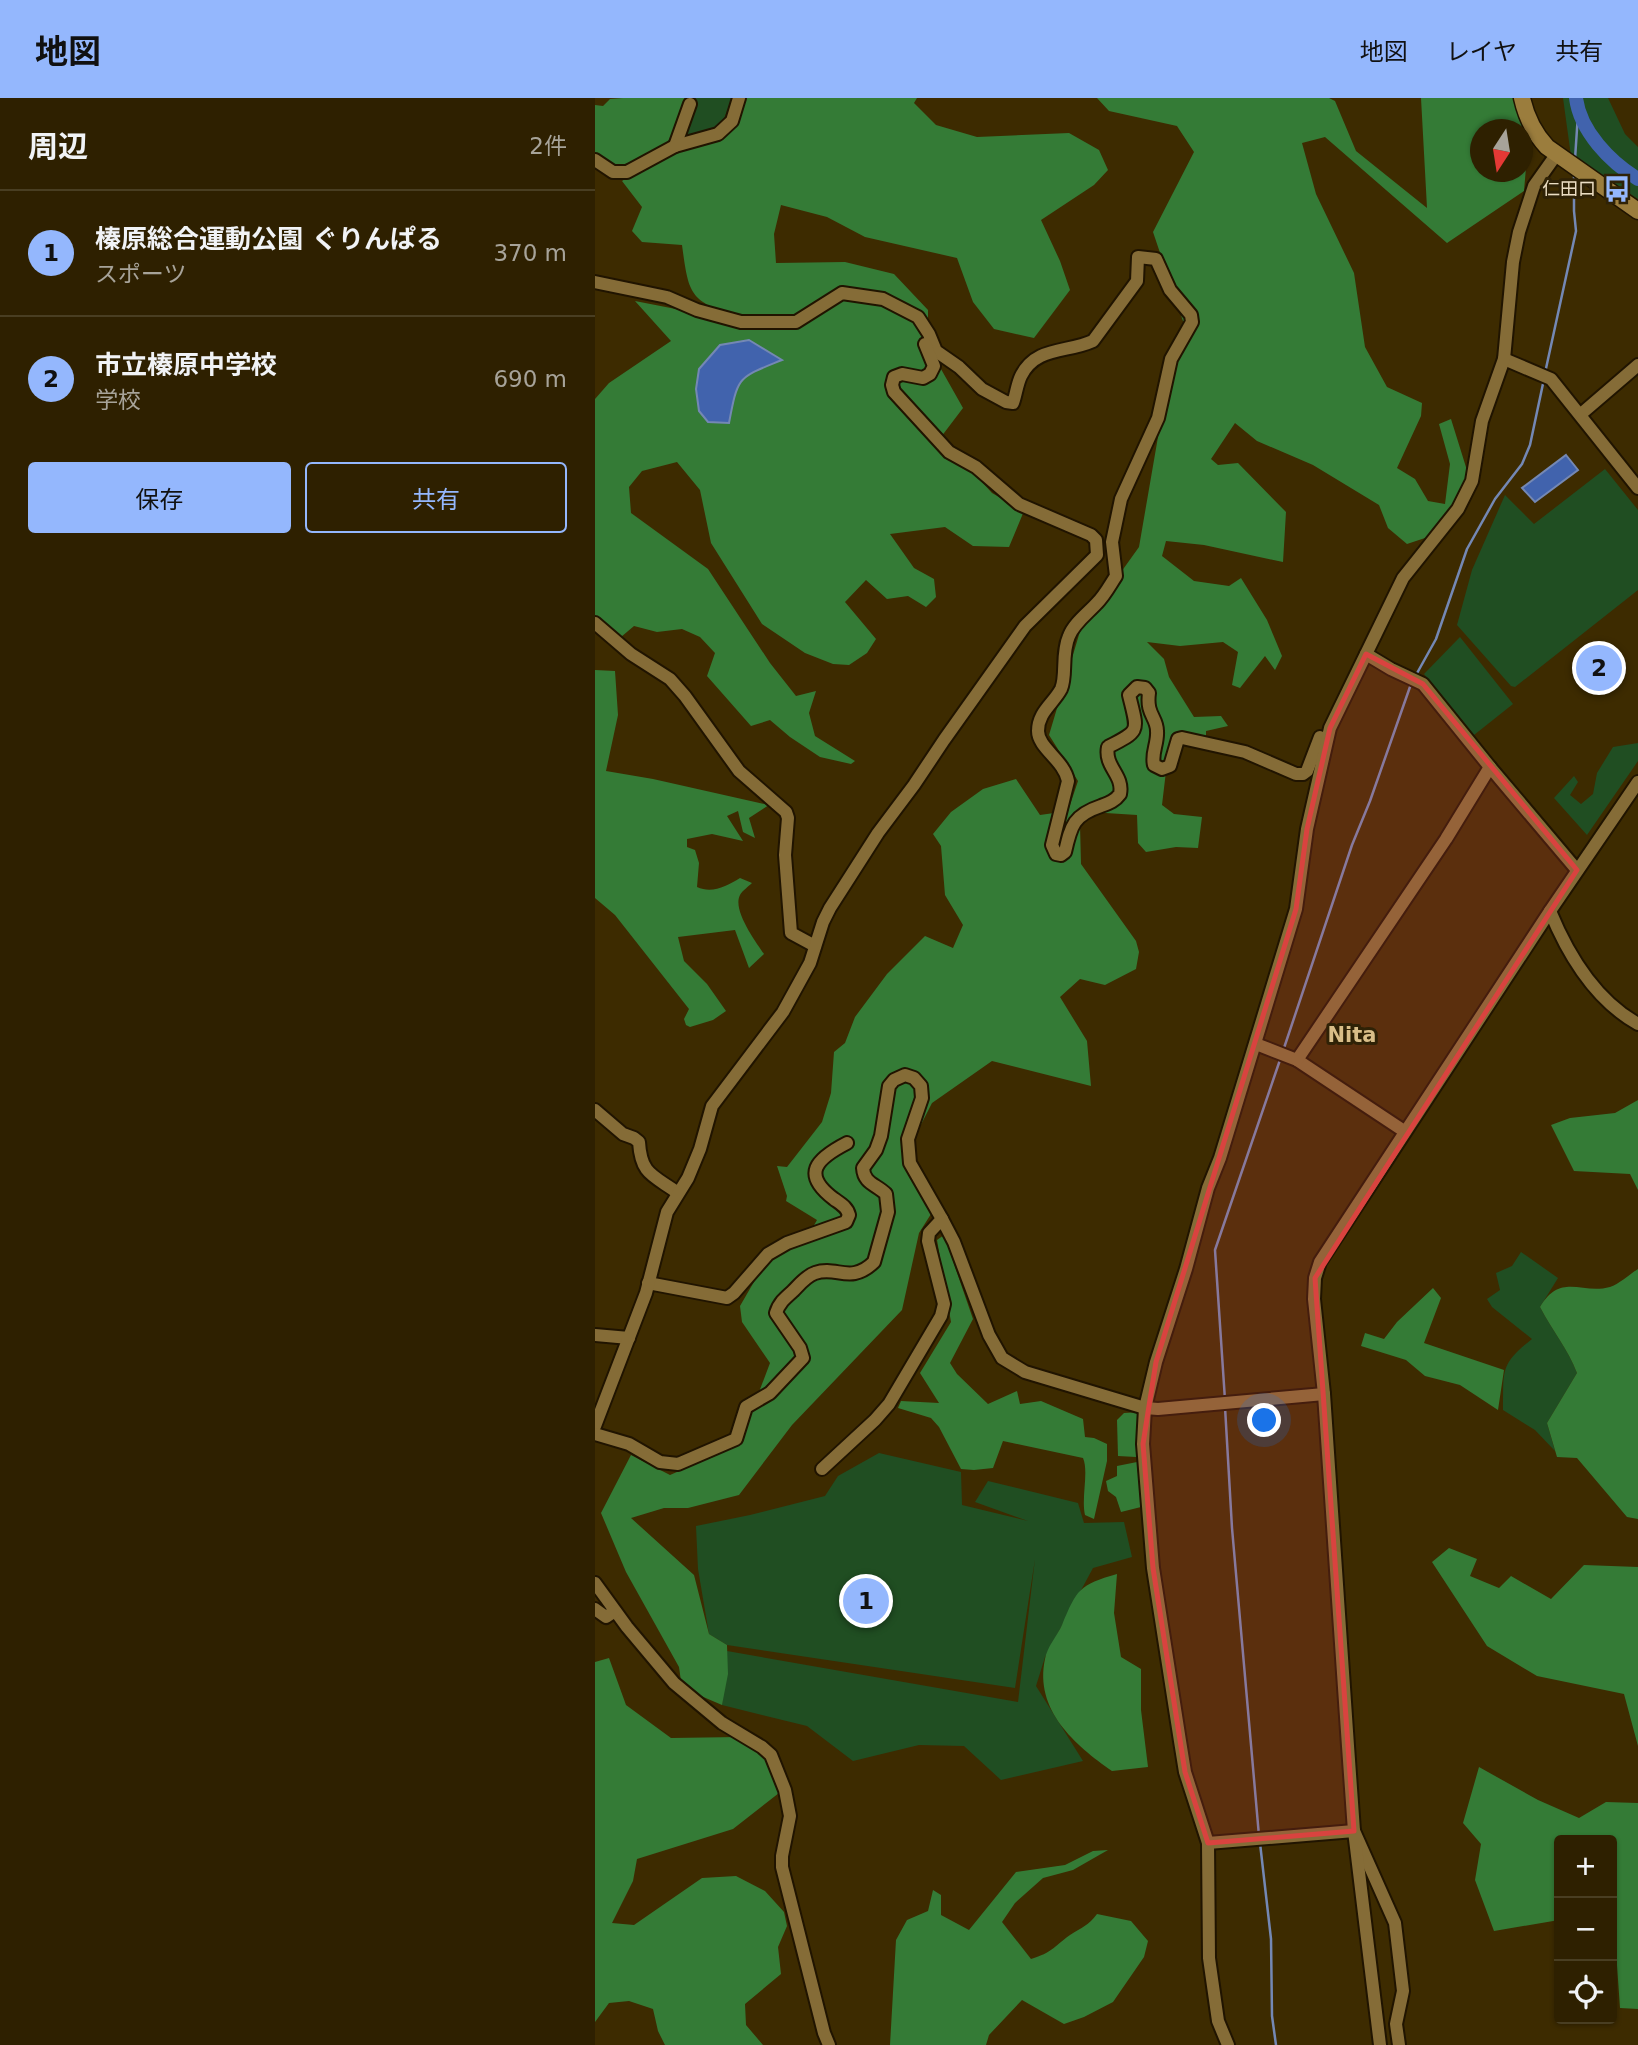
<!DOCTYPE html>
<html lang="ja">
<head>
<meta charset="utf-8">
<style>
	:root { --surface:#2e2000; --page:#3a2d0f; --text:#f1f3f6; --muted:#a7a399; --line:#493e22; --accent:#94b7fd }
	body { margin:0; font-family:"DejaVu Sans","Noto Sans JP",sans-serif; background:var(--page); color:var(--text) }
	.controls { position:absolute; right:21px; bottom:21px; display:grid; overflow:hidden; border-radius:7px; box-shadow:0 2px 5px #0004 }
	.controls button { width:63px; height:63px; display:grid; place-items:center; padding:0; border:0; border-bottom:2px solid var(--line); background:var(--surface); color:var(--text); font:35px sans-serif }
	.compass { position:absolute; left:875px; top:21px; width:63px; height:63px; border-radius:50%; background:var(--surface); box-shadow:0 2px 5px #0004; rotate:192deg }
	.you { position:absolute; left:670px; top:1323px; width:24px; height:24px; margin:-18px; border:5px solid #fff; border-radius:50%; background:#1a73e8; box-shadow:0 0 0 10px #1a73e833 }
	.badge { display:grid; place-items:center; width:46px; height:46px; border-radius:50%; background:var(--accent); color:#111; font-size:23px; font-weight:700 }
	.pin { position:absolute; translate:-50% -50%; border:4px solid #fff; box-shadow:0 2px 7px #0006 }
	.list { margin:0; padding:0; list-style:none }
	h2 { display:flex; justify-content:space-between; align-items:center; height:91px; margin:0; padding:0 28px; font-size:30px }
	h2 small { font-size:23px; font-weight:400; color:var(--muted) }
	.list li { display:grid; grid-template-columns:46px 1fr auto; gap:21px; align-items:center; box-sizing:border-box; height:126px; padding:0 28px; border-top:2px solid var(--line) }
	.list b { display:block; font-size:26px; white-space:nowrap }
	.list p { margin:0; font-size:23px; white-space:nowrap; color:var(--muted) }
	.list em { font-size:23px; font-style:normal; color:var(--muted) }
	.actions { display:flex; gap:14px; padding:21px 28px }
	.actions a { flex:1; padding:16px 0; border:2px solid var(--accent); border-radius:7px; text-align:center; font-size:24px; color:var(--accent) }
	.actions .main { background:var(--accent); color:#111 }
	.icon { flex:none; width:38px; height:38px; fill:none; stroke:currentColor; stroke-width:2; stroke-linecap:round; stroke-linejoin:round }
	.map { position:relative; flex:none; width:1043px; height:1947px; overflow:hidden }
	header { display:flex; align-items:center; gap:42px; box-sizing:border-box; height:98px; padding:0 35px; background:var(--accent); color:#111 }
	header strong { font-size:33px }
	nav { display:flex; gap:38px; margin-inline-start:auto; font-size:24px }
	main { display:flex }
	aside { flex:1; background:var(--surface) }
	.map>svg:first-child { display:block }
	.green { fill:#204e22 }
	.forest { fill:#347b36; fill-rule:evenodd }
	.water { fill:#4163ad; stroke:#7488b4; stroke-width:2 }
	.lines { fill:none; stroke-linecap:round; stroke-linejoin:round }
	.stream { stroke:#7488b4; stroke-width:2.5 }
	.river { stroke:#4163ad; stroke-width:14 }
	.minor-casing { stroke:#201400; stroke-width:16 }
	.major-casing { stroke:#201400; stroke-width:19 }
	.minor { stroke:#856c37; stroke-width:12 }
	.major { stroke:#9b7d3d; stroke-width:16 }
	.marked { fill:#d9433f; fill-opacity:0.2; stroke:#d9433f; stroke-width:5; stroke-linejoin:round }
	.labels { text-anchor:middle; stroke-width:6; stroke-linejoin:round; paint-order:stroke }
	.poi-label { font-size:18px; fill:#ecdec4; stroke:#2f2206; text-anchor:end }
	.quarter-label { font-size:21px; font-weight:bold; fill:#d9be88; stroke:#2f2206 }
</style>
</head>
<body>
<header>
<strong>地図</strong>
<nav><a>地図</a><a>レイヤ</a><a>共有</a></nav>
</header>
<main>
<aside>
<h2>周辺<small>2件</small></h2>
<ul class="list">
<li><span class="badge">1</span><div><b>榛原総合運動公園 ぐりんぱる</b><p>スポーツ</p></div><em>370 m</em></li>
<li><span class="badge">2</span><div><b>市立榛原中学校</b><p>学校</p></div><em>690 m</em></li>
</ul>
<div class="actions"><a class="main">保存</a><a>共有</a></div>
</aside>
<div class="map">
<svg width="1043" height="1947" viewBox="0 0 1043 1947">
	<rect width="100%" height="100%" fill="#3d2b00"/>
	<g class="green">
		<polygon points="92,0 137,0 125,31 86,44"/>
		<polygon points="968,0 1013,0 1030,36 1043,49 1043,101 976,58"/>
		<polygon points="1010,371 1043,412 1043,492 920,589 916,588 862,527 877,472 910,397 939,426"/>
		<polygon points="865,539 918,606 879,637 829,576"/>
		<polygon points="1043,645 1043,663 992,737 959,700 979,678 983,684 975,697 986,706 998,696 1002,675 1018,649"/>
		<path d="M926,1154L963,1180L945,1209C957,1232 973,1251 982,1275L952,1325L960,1353L940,1332L908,1312C909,1273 904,1267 937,1241L897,1209L892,1201L905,1192L901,1175L917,1168Z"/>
		<polygon points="284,1355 366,1374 367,1407 433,1423 380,1404 393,1383 483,1405 489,1425 529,1424 537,1459 498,1470 450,1559 441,1588 488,1663 406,1682 369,1648 324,1647 258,1663 212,1628 127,1607 132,1553 423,1604 440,1461 420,1590 132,1547 114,1536 103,1471 101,1428 155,1417 230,1398 243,1378"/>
	</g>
	<g class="forest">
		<polygon points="28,0 92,0 86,44 76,42 38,64 17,69 0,58 0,7 8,8 15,1"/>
		<path d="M147,0H322L319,5L341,27L382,39L474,35L504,52L513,72L499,87L446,122L465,163L475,192L439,240L399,231L378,204L362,160L270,139L232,119L186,107L179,136L181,165L250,164L299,176L333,212V248L368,310L346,339L397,395L429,413L414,449L378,448L350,429L295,436L319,470L339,481L341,499L331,509L313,498L292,501L271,482L250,504L281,541L272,555L254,567L238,566L210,555L167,526L116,445L105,392L82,364L47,373L34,389L36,415L113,471L175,565L201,598L221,593L214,615L220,638L260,663L256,666L225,659L195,639L175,622L156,628L112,578L120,555L105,539L87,531L62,534L39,528L26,539L0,518V301L14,285L76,243L40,203L91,213L144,220C95,202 94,199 87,147L47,144L37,133L47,109L27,83L68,55L128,39L146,17Z"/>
		<path d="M502,0H734L740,3L761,53L832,110L826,0H921L933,46L929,93L852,145L730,39L707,45L721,96L759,175L770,249L792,289L827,305L826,318L802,370L820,381L833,403L850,406L855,366L844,326L856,321L875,382L836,438L812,446L793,430L784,407L718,367L662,343L640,325L616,361L623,367L643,365L691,414L688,464L609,447L571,443L567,458L599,483L634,488L646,480L672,522L687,558L680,572L670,558L645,590L637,587L643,554L628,544L585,548L552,544L569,561L574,579L599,619L626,618L633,628L611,633V642L581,634L574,648L567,707L579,716L607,719L603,750L581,749L551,754L543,745L542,717L495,714L485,727L486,766L541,843L544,854L541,871L510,887L485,881L465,899L492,943L496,988L397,963L337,1005L307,1064L336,1116L324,1135L307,1212L197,1327L144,1397L93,1410H69L36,1420L99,1477L114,1536L132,1547L133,1576L127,1607L99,1595L86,1583L84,1569L31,1474L6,1415L36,1357L75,1377L144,1347L175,1265L147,1224L145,1208L167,1170L184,1155L210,1143L222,1122L191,1103L192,1098L182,1068L192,1069L227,1024L236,995L239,954L250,945L260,919L292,876L330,838L358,850L368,827L350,797L346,748L338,736L356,714L388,691L421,681L445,717L473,713L483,683L454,637L486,530L544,449L568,310L589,226L558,134L599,54L582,28L514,13ZM886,32H928V74H886Z"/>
		<path d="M0,572L20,573L23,617L11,673L58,681L174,707L154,720L160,740L148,734L143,713L132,718L148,743L117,736L92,741V749L100,752L104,765L102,789C117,796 132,788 145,780L157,785C154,788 147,793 145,797C137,812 161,844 169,856L154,870L140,832L83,839L89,863L112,886L131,913L118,922L95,929L91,927L89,921L94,911L20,817L0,800Z"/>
		<polygon points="1043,1002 1043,1092 1035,1076 979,1073 956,1027 975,1020 1020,1015"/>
		<path d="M349,1137L378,1221L355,1265L362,1276L393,1306L422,1293L425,1306L446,1303L488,1321L490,1339L499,1340L512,1346V1363L499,1421L490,1417C486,1399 494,1374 488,1360L408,1343L398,1370L379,1372L366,1371L344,1329L336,1320L303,1310L306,1303L344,1305L325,1275L356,1224L342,1142Z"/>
		<path d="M1043,1171V1421L1032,1419L982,1360L962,1359L952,1325L982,1275C973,1251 957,1232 945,1209C966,1174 987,1197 1015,1189C1024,1186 1035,1176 1043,1171Z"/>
		<polygon points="838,1190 846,1200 829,1245 909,1272 903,1312 865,1287 830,1278 811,1262 766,1248 770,1235 789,1241 802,1224"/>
		<polygon points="546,1314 541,1359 523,1358 522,1322 529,1315"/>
		<polygon points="542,1364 546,1409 526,1414 521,1399 513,1393 511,1383 522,1378 522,1368"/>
		<polygon points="854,1450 882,1461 875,1478 904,1490 916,1478 956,1501 989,1467 1043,1469 1043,1648 1029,1596 942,1578 892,1548 837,1464"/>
		<path d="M522,1476L519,1515L526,1559L546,1571V1612L553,1669L517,1673C480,1647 439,1612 450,1561C452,1549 462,1538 467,1527C482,1491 484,1487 522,1476Z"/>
		<polygon points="14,1560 31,1607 76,1640 144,1639 174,1663 184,1695 138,1731 42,1761 38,1783 17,1825 39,1827 107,1780 141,1778 170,1793 189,1814 192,1828 183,1849 186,1876 150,1906 151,1927 168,1947 70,1947 63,1933 58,1911 34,1903 14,1905 0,1924 0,1564"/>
		<polygon points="884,1669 943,1702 984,1720 1011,1704 1043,1705 1043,1911 1025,1910 1020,1839 1017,1836 1017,1742 964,1742 964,1822 899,1833 880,1782 886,1746 868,1725"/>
		<path d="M513,1752L478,1772L448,1780L420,1805L407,1824L436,1861C458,1854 457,1850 475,1837C486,1830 494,1827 502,1816L536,1823L553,1843L549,1859L518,1904L489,1919L469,1926L427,1902L394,1937L391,1947H295L301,1842L312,1822L333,1813L338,1792L346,1797V1817L374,1832L421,1774L470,1767L498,1753Z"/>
	</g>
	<g class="water">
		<path d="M154,242L187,262C143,280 143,277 134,325L113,324L104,313L101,291L104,271L125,247Z"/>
		<polygon points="971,357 983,372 940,404 927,390"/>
	</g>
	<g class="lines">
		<g class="stream">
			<polyline points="980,61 983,16"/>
			<polyline points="950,275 981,133 979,113 979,75"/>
			<polyline points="821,577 841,541 872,451 900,401 927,366 935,347 949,281"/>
			<polyline points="688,953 757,747 775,703 816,586"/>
			<polyline points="630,1302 620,1152 686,959"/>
			<polyline points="630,1309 637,1430 664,1738"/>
			<polyline points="665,1745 676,1841 677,1918 681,1947"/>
		</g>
		<path class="river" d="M981,0C985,33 1015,64 1043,81"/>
		<defs>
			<g id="minor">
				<polyline points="80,48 95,6"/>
				<polyline points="0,62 18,74 32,74 80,48 123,36 137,23 144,0"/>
				<path d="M0,184L72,199L102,212L146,224H201L247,195L288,201L323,219L334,236L341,253L364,269L387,291L411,304L418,305C421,297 422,286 426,278C441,248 472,255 498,243L542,183L543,159L561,161L575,192L596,217L597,224L576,261L563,320L526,401L517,444L521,478C515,487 510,497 502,505C493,515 479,525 474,538C466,556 472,578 466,591C458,606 443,614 443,633C443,650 469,662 473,683L457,747L461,756L466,757L470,754C476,727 479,717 506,708C514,705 520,703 525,696C529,677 509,669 513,649C546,632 543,634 534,597L542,589L550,590L554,595C551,617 562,619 562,633C563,646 556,655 559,667L567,671L575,668L583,641L587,640L650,654L701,676H708L712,673L725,639"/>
				<polyline points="909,261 956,281 1043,390"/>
				<polyline points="986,316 1043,267"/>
				<polyline points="0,525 36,556 75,581 90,598 144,673 191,714 193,720 190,757 196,835 220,848"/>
				<polyline points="771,556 796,571 828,586 895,669 982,772"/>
				<path d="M955,813C973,857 1000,902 1043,926"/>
				<polyline points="661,946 702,962 809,1033"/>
				<polyline points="702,962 851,741 895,669"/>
				<path d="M0,1012L28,1036L39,1040L44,1044C46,1077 58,1077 83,1095"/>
				<path d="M53,1185L132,1200L139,1195L173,1156L192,1145L251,1124L254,1117C252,1109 246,1106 239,1101C206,1076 221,1061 252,1045"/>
				<polyline points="0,1237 34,1240"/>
				<polyline points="0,1328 51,1195 72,1114 93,1080 105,1051 117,1008 188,914 215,865 228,824 235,810 283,735 319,687 349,642 430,528 502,457 501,442 496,437 424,406 381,369 354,354 299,294 297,287 299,279 307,276 328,280 335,276 339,268 330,246"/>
				<path d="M0,1336L34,1346L65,1364L83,1366L141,1341L151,1309L175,1295L208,1260L205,1250L181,1215C184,1205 190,1200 198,1193C204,1187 211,1178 220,1175C242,1167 255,1187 279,1164L293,1114L291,1096C281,1086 269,1086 268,1070L281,1052L286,1038L294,988L299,982L310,977L319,980L326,988L327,1000L313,1041L315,1065L347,1121"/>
				<polyline points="227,1371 280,1322 294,1306 346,1218 349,1206 333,1143 334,1135 347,1121 359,1144 394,1237 407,1260 430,1274 550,1310 563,1311 729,1296"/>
				<polyline points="0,1485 32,1529 79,1585 127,1625 167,1649 176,1657 190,1692 195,1718 187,1758 187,1769 229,1935 234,1947"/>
				<polyline points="0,1511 11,1519 20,1513"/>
				<polyline points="613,1745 759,1733 800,1825 808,1893 801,1926 804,1947"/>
				<polyline points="633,1947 623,1923 614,1860 613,1745 590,1674 585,1643 558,1470 548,1346 550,1310 561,1264 591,1171 613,1090 625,1060 701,811 712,731 735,630 808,480 863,411 877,383 887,323 909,261 918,164 924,134 939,88 961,57"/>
				<polyline points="785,1947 759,1733 753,1648 729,1296 719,1201 720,1180 725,1164 955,813 1043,684"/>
			</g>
			<path id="major" d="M927,0C931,18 939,35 952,49L1043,113"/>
		</defs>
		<use href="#minor" class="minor-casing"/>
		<use href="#major" class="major-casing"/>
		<use href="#minor" class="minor"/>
		<use href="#major" class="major"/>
	</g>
	<path class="marked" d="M771,556L828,586L982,772L720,1180L759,1733L613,1745L590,1674L558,1470L548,1346L561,1264L701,811L712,731L735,630Z"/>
	<defs>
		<symbol id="bus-bare" viewBox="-9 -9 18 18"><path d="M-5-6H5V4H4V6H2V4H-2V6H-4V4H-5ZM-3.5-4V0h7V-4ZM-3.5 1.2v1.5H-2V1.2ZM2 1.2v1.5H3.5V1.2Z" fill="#94b7fd" stroke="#2f2206" stroke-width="2.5" paint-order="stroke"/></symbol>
	</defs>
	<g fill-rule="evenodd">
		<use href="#bus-bare" x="1003" y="72" width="38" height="38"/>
	</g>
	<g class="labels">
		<g class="poi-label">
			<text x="1001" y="97">仁田口</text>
		</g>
		<g class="quarter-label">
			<text x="757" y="944">Nita</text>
		</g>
	</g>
</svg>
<div class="controls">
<button>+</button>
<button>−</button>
<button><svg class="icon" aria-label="locate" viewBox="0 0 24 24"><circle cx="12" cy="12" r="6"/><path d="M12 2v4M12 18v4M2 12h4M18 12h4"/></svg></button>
</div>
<svg class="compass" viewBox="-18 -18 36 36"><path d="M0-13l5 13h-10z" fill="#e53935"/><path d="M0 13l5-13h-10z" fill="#a7a399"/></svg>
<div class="you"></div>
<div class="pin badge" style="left:271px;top:1503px">1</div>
<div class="pin badge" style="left:1004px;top:570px">2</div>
</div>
</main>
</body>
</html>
